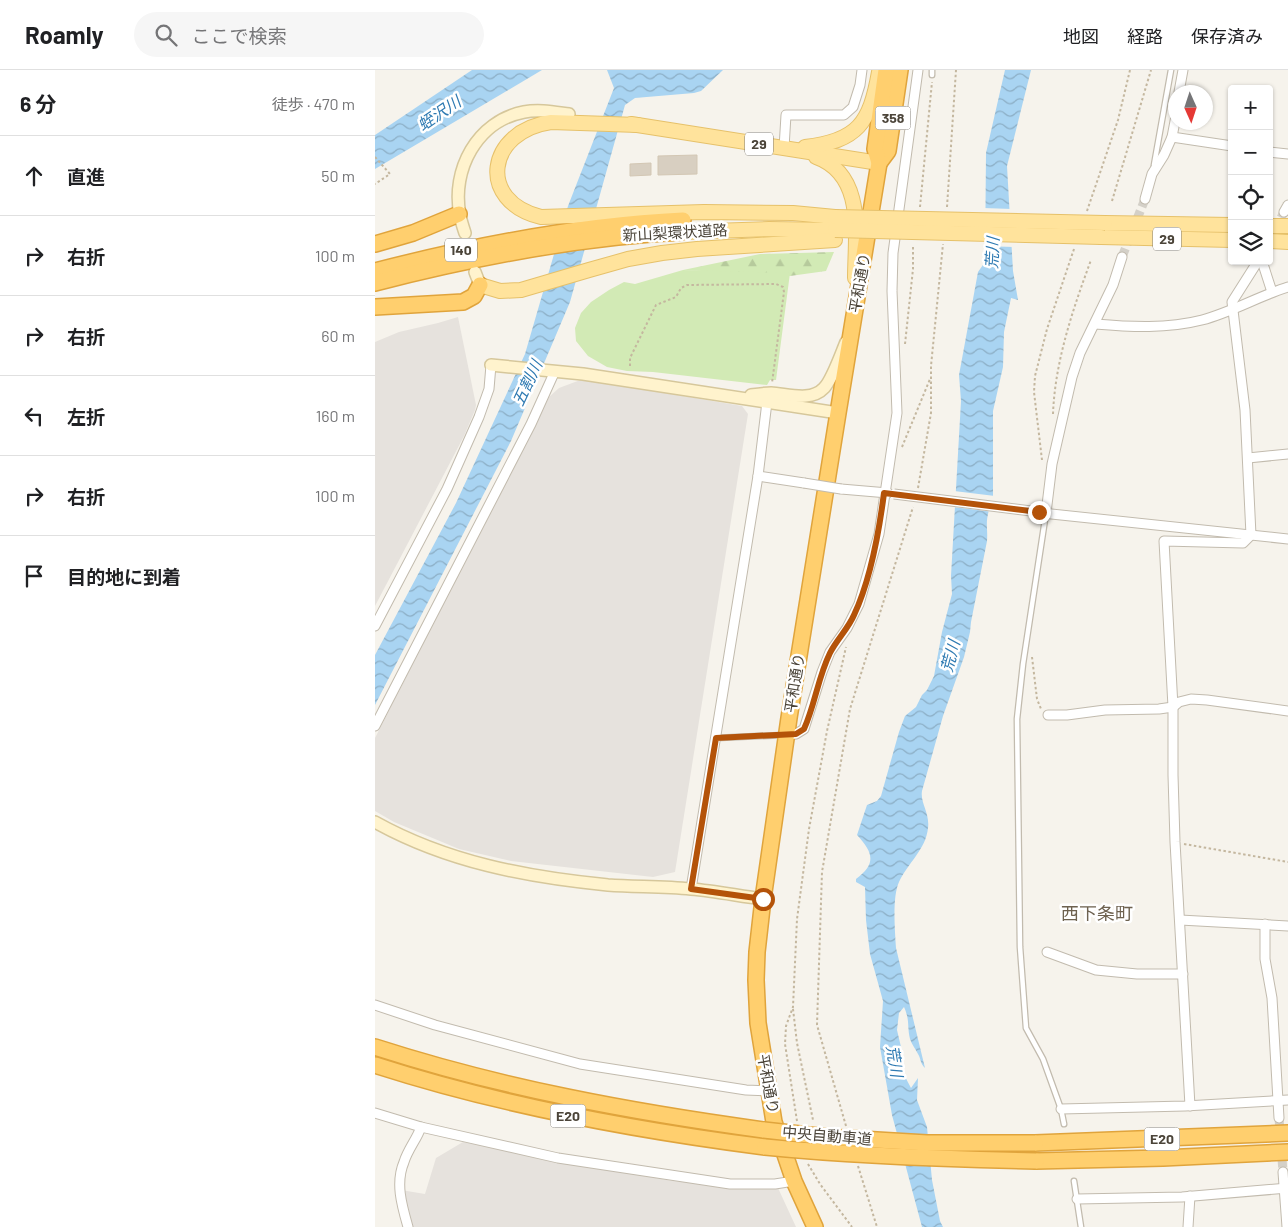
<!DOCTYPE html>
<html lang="ja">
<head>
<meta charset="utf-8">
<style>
	:root { --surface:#fff; --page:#f6f6f6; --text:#202124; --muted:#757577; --line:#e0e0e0 }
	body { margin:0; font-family:Barlow,"Noto Sans JP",sans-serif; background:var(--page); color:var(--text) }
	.controls { position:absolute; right:15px; top:15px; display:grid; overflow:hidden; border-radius:5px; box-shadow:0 1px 4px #0004 }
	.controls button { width:45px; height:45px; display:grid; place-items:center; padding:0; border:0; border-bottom:1px solid var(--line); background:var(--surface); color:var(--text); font:25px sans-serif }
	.compass { position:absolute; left:793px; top:15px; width:45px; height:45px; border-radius:50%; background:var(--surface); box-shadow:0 1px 4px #0004; rotate:177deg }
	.stop { position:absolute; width:15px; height:15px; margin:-11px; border:4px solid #b45309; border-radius:50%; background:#fff }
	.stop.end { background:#b45309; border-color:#fff; box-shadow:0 1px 5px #0008 }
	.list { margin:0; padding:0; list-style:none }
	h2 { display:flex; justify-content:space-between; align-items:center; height:65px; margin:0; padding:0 20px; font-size:21px }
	h2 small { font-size:16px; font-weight:400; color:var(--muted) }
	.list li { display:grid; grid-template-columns:32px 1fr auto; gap:15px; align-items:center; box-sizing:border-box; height:80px; padding:0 20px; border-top:1px solid var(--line) }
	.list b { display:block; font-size:19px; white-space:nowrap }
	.list em { font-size:16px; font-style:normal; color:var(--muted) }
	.icon { flex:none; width:28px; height:28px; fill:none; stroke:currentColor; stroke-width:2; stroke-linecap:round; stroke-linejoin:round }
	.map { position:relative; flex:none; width:913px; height:1157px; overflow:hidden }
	header { display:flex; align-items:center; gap:30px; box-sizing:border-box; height:70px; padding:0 25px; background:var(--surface); border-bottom:1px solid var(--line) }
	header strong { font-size:24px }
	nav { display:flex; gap:28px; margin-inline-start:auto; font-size:18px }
	.search { width:350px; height:45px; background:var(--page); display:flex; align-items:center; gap:12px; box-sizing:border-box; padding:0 18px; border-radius:28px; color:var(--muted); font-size:19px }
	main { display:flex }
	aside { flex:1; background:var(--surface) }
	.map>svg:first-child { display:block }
	.industrial { fill:#e6e2dd }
	.forest { fill:url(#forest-firs) }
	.green { fill:#d2eab5 }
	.water { fill:url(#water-waves) }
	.pier { fill:#f6f3ec }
	.building { fill:#d8cfc1; stroke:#d3c7b4 }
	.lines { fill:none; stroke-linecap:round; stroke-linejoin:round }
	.street-tunnel { stroke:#d4d0c8; stroke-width:9; stroke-dasharray:9 4.5; stroke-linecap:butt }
	.lane-casing { stroke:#c2bbae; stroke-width:7 }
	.street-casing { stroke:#c2bbae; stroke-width:11 }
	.secondary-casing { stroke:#d6c79b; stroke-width:14 }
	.primary-casing { stroke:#e6c16a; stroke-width:16 }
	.highway-casing { stroke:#e0a43c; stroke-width:18 }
	.path { stroke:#c4b79f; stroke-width:2; stroke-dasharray:2.5 2.5; stroke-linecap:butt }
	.lane { stroke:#fff; stroke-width:4.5 }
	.street { stroke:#fff; stroke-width:9 }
	.secondary { stroke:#fff3cd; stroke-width:11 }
	.primary { stroke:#ffe39c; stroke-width:14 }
	.highway { stroke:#ffcf6e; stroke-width:15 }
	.street-bridge-casing { stroke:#c2bbae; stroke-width:11; stroke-linecap:butt }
	.primary-bridge-casing { stroke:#e6c16a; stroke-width:16; stroke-linecap:butt }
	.highway-bridge-casing { stroke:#e0a43c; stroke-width:18; stroke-linecap:butt }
	.street-bridge { stroke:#fff; stroke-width:9 }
	.primary-bridge { stroke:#ffe39c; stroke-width:14 }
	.highway-bridge { stroke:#ffcf6e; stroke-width:15 }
	.route { stroke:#b45309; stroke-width:6 }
	.labels { text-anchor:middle; stroke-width:5; stroke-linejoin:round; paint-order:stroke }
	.shield { fill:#fff; stroke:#817c74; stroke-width:1 }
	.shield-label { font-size:14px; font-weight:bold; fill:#4b4439 }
	.street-label { font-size:15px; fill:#4b4439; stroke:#fff }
	.water-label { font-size:16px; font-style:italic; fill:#2e7ab2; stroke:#fff }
	.quarter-label { font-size:18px; fill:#6e6250; stroke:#fff }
</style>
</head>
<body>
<header>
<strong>Roamly</strong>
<div class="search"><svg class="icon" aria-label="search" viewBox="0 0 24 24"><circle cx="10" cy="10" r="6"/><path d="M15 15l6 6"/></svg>ここで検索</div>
<nav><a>地図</a><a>経路</a><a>保存済み</a></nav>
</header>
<main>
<aside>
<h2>6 分<small>徒歩 · 470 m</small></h2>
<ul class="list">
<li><svg class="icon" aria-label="ahead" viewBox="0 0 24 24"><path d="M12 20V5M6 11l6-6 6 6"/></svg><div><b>直進</b></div><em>50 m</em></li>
<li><svg class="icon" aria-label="right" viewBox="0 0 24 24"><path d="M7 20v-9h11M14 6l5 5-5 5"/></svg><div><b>右折</b></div><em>100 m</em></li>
<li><svg class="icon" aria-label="right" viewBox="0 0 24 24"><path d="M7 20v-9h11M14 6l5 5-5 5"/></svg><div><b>右折</b></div><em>60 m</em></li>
<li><svg class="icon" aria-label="left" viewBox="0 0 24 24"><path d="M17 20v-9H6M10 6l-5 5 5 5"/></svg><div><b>左折</b></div><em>160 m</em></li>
<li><svg class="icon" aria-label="right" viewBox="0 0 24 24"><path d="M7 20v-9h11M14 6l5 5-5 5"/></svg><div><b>右折</b></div><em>100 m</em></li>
<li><svg class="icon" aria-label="arrive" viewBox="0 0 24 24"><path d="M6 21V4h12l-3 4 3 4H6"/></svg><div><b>目的地に到着</b></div></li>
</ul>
</aside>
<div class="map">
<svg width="913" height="1157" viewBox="0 0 913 1157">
	<defs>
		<pattern id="forest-firs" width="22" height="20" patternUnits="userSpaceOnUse" patternTransform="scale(1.25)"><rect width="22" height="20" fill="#d2eab5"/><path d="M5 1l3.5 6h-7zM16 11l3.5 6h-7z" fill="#b6ca9c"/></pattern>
		<pattern id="water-waves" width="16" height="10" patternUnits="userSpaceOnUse" patternTransform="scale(1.25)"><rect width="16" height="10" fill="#a9d4f2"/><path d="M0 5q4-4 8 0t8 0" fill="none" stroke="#8caec5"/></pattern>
	</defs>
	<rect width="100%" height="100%" fill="#f6f3ec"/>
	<g class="industrial">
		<polygon points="83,247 101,335 100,340 89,366 0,536 0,272 24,262 63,253"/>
		<polygon points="208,309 367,336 373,344 300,802 278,807 136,791 84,779 19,752 0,741 0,668 174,327 184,318"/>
		<polygon points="88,1072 297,1111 403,1118 421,1157 36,1157 26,1120 50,1124 61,1088"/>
	</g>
	<polygon class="forest" points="459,182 451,201 415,206 308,200 385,184"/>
	<polygon class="green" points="308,200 415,203 401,310 395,310 392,315 278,302 252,301 232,297 213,286 201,271 200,258 206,243 216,232 234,220 249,212 260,214"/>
	<g class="water">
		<polygon points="97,0 167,0 0,99 0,65"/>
		<polygon points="232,0 348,0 326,21 319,23 260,28 250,35 195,232 136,371 0,635 0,585 81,433 150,284 193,136 239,18"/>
		<path d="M630,0H656L632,96L638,201L643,230L636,228L629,262L628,297L618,341V438L614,440C610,454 613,458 612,471L596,552L595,562L589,587L568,646L547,721C545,733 555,743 553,758C551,779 533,793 524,812C517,827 520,861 521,878L550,998C545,993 546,989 543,984C540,978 537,975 535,969C532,956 535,950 529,937L524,943L522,960L526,977L527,1001L536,1018L543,1008L542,1030L552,1057L557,1110L565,1151L568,1157H547L517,1045L505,977L508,931L495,884L491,850L490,817L481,812V809C502,794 498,782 482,765L492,735L502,731L506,726L524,662L530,646L541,637L547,625L552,620L559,606L567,562L577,524L576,506L586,331L584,305L603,202L610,192L611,83Z"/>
	</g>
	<g class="pier">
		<polygon points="608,138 637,139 639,177 607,176"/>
		<polygon points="579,421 620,426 621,439 618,442 578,437"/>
	</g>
	<g class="building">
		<polygon points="322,85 322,104 283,105 283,86"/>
		<polygon points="276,93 276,105 255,106 255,94"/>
	</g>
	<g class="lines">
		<g class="street-tunnel">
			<polyline points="894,172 909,142"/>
			<polyline points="747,187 770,129"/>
			<polyline points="904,1048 908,1102"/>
		</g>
		<defs>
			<g id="lane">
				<polyline points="557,0 557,5"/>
				<polyline points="779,95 796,0"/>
				<polyline points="671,443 648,594 642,649 645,877 651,958 668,989 686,1039 689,1054"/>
				<polyline points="341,668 408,665"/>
				<polyline points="699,1111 706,1157"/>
			</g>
			<g id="street">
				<polyline points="804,22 808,0"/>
				<polyline points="797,67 857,76"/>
				<polyline points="409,78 411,45 469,45 478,37 485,15 487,0"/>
				<polyline points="894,82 913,84"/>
				<polyline points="770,129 777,104 789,85 797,67 801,46"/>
				<polyline points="909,142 913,135"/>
				<polyline points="887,191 897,222"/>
				<path d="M720,254C756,257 792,259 827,250C857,242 884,226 913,217"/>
				<polyline points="873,388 913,384"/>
				<polyline points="383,406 429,413"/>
				<polyline points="466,419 513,423"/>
				<polyline points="667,443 913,469"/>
				<polyline points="671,443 677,394 697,307 705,283 738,215 747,187"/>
				<polyline points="0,556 72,419 104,347 114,319 116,295"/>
				<polyline points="673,645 692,645 730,640 784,639 798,637 804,632 816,629 832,630 913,641"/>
				<polyline points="0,656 156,354 180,301"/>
				<polyline points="412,665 421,664 429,659 447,602 455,582 472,558 484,534 504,464 522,343 517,221 518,183 543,0"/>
				<polyline points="316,819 383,406 392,332"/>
				<polyline points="805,850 913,856"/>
				<polyline points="890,854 890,889 897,928 904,1048"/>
				<polyline points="672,882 721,900 762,904 808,904"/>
				<polyline points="0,935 60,955 205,994 371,1020 393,1021"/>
				<polyline points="815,1036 800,772 798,705 798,637 789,471 868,473 876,465 870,340 857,232 883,191"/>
				<polyline points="686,1039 810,1036 913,1030"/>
				<polyline points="0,1043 46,1057 183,1088 355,1114 400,1114 419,1111"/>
				<polyline points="908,1102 912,1157"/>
				<polyline points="702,1129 807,1127 913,1118"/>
				<path d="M33,1157C27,1136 20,1113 29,1092C33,1079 42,1069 46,1057"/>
				<polyline points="813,1157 815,1126"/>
			</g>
			<g id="secondary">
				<path d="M90,163C88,157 86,151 85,145C76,100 102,51 149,42C164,39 179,42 194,44"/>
				<polyline points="100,202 105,215"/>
				<polyline points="116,295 208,304 463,343"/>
				<path d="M376,325C383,324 390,323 396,323C413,324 436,332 449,318C457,310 466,284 471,272"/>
				<path d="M0,752C72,792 151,807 233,815C260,817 288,816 316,819C340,821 364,826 388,829"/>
			</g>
			<g id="primary">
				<polyline points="256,54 504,93"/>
				<path d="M263,55L176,52C112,61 101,131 166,147L329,142L418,143L460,147"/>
				<path d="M430,77C483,71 495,53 504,2"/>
				<path d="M441,87C491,105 480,166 480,208"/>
				<polyline points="730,153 857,155"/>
				<polyline points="894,156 913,156"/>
				<polyline points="307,162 394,159 460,160"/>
				<polyline points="726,167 857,170"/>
				<polyline points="894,171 913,172"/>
				<polyline points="105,215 125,221 146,220 214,200 253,189 287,183 322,179 460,170"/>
			</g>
			<g id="highway">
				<polyline points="504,93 513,81 525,0"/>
				<polyline points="0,174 38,163 84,144"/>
				<path d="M0,201C101,175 203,155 308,150"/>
				<path d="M0,213C101,187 203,167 307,162"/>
				<polyline points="0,237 88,232 99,226 105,215"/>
				<path d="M0,977C127,1018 257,1042 389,1060"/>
				<path d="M0,995C127,1036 258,1060 390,1077"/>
				<polyline points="660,1073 913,1063"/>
				<polyline points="661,1091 788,1088 913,1082"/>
				<polyline points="440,1157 419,1111 399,1052 383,953 381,910 382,882 388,829 414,648 463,343 504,93 500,79 511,0"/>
			</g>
		</defs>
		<use href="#lane" class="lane-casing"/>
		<use href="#street" class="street-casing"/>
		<use href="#secondary" class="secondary-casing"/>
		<use href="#primary" class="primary-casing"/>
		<use href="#highway" class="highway-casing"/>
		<g class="path">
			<polyline points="0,87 15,104 0,114"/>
			<polyline points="737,131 776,0"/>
			<polyline points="545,137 557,12"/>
			<polyline points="572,137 581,0"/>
			<polyline points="712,141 743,50 755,0"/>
			<polyline points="530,274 538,199 538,175"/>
			<polyline points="255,296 255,288 281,235 301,227 306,218 312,215 401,214 408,217 409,222 397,313"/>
			<path d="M678,344C680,291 698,239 716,190"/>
			<polyline points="527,377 555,309"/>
			<polyline points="667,390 659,322 660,306 672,259 699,179"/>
			<polyline points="543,418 556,343 556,296 568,174"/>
			<polyline points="657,587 662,629 666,639"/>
			<polyline points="809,774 913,792"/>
			<polyline points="418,939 422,973 438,1050"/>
			<polyline points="422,1051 410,974 411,956 418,937 422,849 434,759 452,661 471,577"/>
			<polyline points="471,1056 442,955 447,802 475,639 538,437"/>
			<polyline points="433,1094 445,1114 477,1157"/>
			<polyline points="483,1096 502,1157"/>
		</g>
		<use href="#lane" class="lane"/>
		<use href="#street" class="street"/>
		<use href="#secondary" class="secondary"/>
		<use href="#primary" class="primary"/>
		<use href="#highway" class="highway"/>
		<defs>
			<g id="street-bridge">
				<polyline points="429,413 466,419"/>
				<polyline points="519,424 664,442"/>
			</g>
			<g id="primary-bridge">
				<polyline points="460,147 730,153"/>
				<polyline points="460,160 726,167"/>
			</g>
			<g id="highway-bridge">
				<polyline points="389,1060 452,1067 552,1073 660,1073"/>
				<path d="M390,1077C480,1086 571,1089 661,1091"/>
			</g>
		</defs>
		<use href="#street-bridge" class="street-bridge-casing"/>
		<use href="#primary-bridge" class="primary-bridge-casing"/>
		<use href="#highway-bridge" class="highway-bridge-casing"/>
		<use href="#street-bridge" class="street-bridge"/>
		<use href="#primary-bridge" class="primary-bridge"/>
		<use href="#highway-bridge" class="highway-bridge"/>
	</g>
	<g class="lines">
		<path class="route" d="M388,829L316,819L341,668L421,664L429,659C440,635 443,607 455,583C462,569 473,559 479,545C496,509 504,462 509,423L664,442"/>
	</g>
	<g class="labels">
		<g class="shield">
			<rect x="500.5" y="36.5" width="35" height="23" rx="4"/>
			<rect x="370" y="62.5" width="28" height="23" rx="4"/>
			<rect x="778" y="157.5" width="28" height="23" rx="4"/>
			<rect x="70" y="168.5" width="32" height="23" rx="4"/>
			<rect x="175.5" y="1034.5" width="35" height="23" rx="4"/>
			<rect x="769.5" y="1057.5" width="35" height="23" rx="4"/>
		</g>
		<g class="shield-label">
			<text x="518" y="53">358</text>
			<text x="384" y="79">29</text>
			<text x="792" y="174">29</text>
			<text x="86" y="185">140</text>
			<text x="193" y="1051">E20</text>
			<text x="787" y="1074">E20</text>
		</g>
		<g class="street-label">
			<text transform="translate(300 163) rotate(-3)" y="5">新山梨環状道路</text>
			<text transform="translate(485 213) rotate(-80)" y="5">平和通り</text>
			<text transform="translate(420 613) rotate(-81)" y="5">平和通り</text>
			<text transform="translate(393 1014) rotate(80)" y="5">平和通り</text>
			<text transform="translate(452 1066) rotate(5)" y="5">中央自動車道</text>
		</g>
		<g class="water-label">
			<text transform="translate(64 43) rotate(-34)" y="6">蛭沢川</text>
			<text transform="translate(617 183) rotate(-87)" y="6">荒川</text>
			<text transform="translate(152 313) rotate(-65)" y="6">五割川</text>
			<text transform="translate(575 586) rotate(-75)" y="6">荒川</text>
			<text transform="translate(520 991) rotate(81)" y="6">荒川</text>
		</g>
		<g class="quarter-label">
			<text x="722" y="850">西下条町</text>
		</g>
	</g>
</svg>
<div class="controls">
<button>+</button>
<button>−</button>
<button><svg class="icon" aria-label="locate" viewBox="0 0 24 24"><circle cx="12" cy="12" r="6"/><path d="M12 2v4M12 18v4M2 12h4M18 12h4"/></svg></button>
<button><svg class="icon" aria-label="layers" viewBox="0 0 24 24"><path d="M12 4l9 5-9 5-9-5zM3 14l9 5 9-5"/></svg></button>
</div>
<svg class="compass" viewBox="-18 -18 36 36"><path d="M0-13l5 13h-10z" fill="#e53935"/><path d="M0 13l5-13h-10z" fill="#757577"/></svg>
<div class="stop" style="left:388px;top:829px"></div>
<div class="stop end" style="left:664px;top:442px"></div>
</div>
</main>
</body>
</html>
